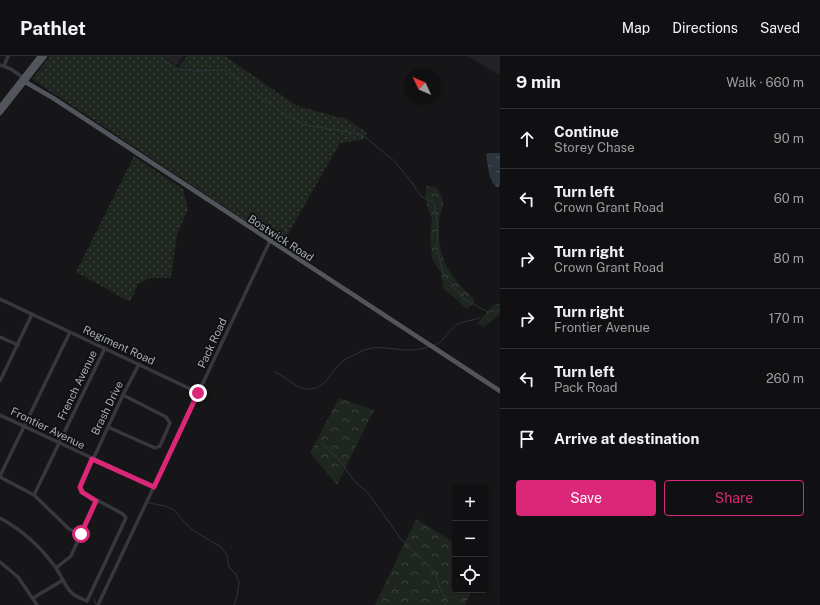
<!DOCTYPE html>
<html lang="en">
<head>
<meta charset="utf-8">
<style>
	:root { --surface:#101012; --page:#19191b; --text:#f1f3f6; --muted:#9c9d9f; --line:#303032; --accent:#db2777 }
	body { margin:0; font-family:"Public Sans",sans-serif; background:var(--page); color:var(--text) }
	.controls { position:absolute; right:12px; bottom:12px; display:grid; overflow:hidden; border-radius:4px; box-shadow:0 1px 3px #0004 }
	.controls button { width:36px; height:36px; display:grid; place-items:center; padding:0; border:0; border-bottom:1px solid var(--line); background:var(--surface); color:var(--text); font:20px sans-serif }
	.compass { position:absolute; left:404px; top:12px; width:36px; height:36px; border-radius:50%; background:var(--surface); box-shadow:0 1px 3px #0004; rotate:314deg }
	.stop { position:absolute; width:12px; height:12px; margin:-9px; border:3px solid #db2777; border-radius:50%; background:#fff }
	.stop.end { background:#db2777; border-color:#fff; box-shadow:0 1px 4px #0008 }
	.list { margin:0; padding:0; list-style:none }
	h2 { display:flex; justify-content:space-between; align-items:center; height:52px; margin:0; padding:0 16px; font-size:17px }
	h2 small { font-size:13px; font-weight:400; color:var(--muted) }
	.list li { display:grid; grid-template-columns:26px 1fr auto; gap:12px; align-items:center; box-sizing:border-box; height:60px; padding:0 16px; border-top:1px solid var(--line) }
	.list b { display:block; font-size:15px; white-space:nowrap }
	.list p { margin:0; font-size:13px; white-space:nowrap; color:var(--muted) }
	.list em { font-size:13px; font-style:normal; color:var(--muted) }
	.actions { display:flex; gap:8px; padding:12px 16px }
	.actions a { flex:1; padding:9px 0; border:1px solid var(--accent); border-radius:4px; text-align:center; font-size:14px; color:var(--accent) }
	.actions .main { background:var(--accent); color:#fff }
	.icon { flex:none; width:22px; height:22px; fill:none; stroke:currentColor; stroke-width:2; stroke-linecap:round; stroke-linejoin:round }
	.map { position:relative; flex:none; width:500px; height:549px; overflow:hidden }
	header { display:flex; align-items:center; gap:24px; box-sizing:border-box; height:56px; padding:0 20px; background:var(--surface); border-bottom:1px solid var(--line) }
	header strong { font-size:19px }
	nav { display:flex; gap:22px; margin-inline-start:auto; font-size:14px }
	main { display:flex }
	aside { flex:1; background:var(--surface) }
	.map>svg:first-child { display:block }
	.built { fill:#222225 }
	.grass { fill:url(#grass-dots) }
	.forest { fill:url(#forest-crowns) }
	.water { fill:url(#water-ripples) }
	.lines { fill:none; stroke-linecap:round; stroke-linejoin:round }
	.stream { stroke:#2c353c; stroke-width:1 }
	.minor { stroke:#37383d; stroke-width:3.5 }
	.major { stroke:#53555c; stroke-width:4.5 }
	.route { stroke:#db2777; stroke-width:5 }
	.labels { text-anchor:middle; stroke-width:4; stroke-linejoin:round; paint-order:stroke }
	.street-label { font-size:11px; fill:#a8adb8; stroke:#111113 }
</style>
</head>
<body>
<header>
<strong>Pathlet</strong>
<nav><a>Map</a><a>Directions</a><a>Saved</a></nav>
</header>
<main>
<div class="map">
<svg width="500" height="549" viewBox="0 0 500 549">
	<defs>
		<pattern id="grass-dots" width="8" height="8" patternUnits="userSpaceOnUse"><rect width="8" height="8" fill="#1e261f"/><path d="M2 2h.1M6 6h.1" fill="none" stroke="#3c433d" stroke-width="1.8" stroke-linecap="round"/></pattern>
		<pattern id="forest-crowns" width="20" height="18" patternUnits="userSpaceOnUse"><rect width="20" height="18" fill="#1e261f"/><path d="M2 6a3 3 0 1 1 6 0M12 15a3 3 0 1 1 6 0" fill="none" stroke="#3c433d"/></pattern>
		<pattern id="water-ripples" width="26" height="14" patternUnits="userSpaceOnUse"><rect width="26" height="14" fill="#2c353c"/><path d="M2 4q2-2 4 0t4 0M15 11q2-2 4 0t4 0" fill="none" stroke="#485056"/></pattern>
	</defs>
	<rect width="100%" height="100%" fill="#161618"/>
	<g class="built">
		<polygon points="162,0 183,0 176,10"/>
		<polygon points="468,0 500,0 500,19 484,10"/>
	</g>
	<g class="grass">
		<polygon points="50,0 161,0 178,12 187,0 225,0 297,50 349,64 367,77 362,84 340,87 282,189 32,23"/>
		<polygon points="134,100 183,133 188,153 177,179 171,222 149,222 138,228 130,246 76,216"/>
	</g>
	<g class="forest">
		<path d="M427,130L436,131C438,135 443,140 443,145C444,151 439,159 439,166C437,203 448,218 474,243L473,248L467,253L443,232L441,217L432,202L430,182L432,163L428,153L425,139Z"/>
		<polygon points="500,247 500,258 484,271 477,268 492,250"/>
		<polygon points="339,342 374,354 337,429 310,397"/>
		<polygon points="416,463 455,487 455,534 472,534 465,549 375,549"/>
	</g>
	<path class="water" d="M490,97H500V128L498,132C488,126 488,108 486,98Z"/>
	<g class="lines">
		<g class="stream">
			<polyline points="158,0 177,13 196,15 226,14 251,35 286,59 305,69 354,77 365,81 393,104 407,120 422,141 434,147 438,170 437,192 444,219 464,243 488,256 500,254"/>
			<path d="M434,289C444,286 446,277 455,270C462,265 471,265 479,262"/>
			<path d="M274,316C290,321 294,335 312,333C327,331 332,313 343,305C349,301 356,298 362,295C377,288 392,294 408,294C415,294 422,293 429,291"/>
			<polyline points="322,387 342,407 353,424 368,437 401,483 430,511 435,517 441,535 446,541 445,549"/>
			<polyline points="149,447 165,450 174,454 185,467 194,475 221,491 227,499 229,511 235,517 239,526 237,540 234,549"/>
			<polyline points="94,543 96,548"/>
		</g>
		<g class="minor">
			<polyline points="0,9 11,13 25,23"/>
			<polyline points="4,10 8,0"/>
			<polyline points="0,243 199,337"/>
			<polyline points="0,281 18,289"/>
			<polyline points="0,325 32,258"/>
			<polyline points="0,359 154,431"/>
			<polyline points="108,371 155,392 160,390 170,367 166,361 123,339"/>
			<polyline points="0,420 70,276"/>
			<polyline points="0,421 34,439 69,473 81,478"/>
			<polyline points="34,439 105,292"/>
			<path d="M0,462C22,474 41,491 56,512C62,520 65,532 73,538C77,541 83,543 87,545L126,462L123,458L82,436L80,431L123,339L139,308"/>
			<polyline points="0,506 18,521 37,549"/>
			<polyline points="56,512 71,500 96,445"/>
			<polyline points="33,542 63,524"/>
			<polyline points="98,549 270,185"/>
		</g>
		<g class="major">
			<polyline points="26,24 27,27 53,42 500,335"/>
			<polyline points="0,51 40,0"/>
			<polyline points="0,57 45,0"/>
		</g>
	</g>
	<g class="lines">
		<polyline class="route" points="81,478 96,445 82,436 80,431 92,403 154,431 198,337"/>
	</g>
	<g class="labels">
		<g class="street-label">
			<text transform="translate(281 182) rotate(33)" y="4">Bostwick Road</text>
			<text transform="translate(212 287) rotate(-65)" y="4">Pack Road</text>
			<text transform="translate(119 289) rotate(25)" y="4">Regiment Road</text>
			<text transform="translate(77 329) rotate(-64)" y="4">French Avenue</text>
			<text transform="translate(107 352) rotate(-64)" y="4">Brash Drive</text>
			<text transform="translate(48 372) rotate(26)" y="4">Frontier Avenue</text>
		</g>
	</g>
</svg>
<div class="controls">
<button>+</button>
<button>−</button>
<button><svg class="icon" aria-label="locate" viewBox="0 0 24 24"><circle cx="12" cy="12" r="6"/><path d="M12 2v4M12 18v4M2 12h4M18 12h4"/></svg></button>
</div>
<svg class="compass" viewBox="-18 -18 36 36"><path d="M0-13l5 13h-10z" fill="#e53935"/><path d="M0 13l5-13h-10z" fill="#9c9d9f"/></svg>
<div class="stop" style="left:81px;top:478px"></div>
<div class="stop end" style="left:198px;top:337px"></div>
</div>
<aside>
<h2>9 min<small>Walk · 660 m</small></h2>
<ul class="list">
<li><svg class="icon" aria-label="ahead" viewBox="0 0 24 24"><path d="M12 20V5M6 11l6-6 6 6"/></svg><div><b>Continue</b><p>Storey Chase</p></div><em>90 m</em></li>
<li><svg class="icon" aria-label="left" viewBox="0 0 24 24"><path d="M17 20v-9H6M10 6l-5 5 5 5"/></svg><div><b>Turn left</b><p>Crown Grant Road</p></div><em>60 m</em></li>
<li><svg class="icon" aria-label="right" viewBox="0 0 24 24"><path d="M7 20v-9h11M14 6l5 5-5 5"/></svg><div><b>Turn right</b><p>Crown Grant Road</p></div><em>80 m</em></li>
<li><svg class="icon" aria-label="right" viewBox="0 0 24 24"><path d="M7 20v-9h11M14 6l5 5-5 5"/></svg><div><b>Turn right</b><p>Frontier Avenue</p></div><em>170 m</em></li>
<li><svg class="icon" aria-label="left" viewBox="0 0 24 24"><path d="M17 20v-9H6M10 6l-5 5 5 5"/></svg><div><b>Turn left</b><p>Pack Road</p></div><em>260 m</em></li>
<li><svg class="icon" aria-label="arrive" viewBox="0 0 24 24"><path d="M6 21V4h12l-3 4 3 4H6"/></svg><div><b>Arrive at destination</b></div></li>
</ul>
<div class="actions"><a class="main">Save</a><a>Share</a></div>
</aside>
</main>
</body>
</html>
